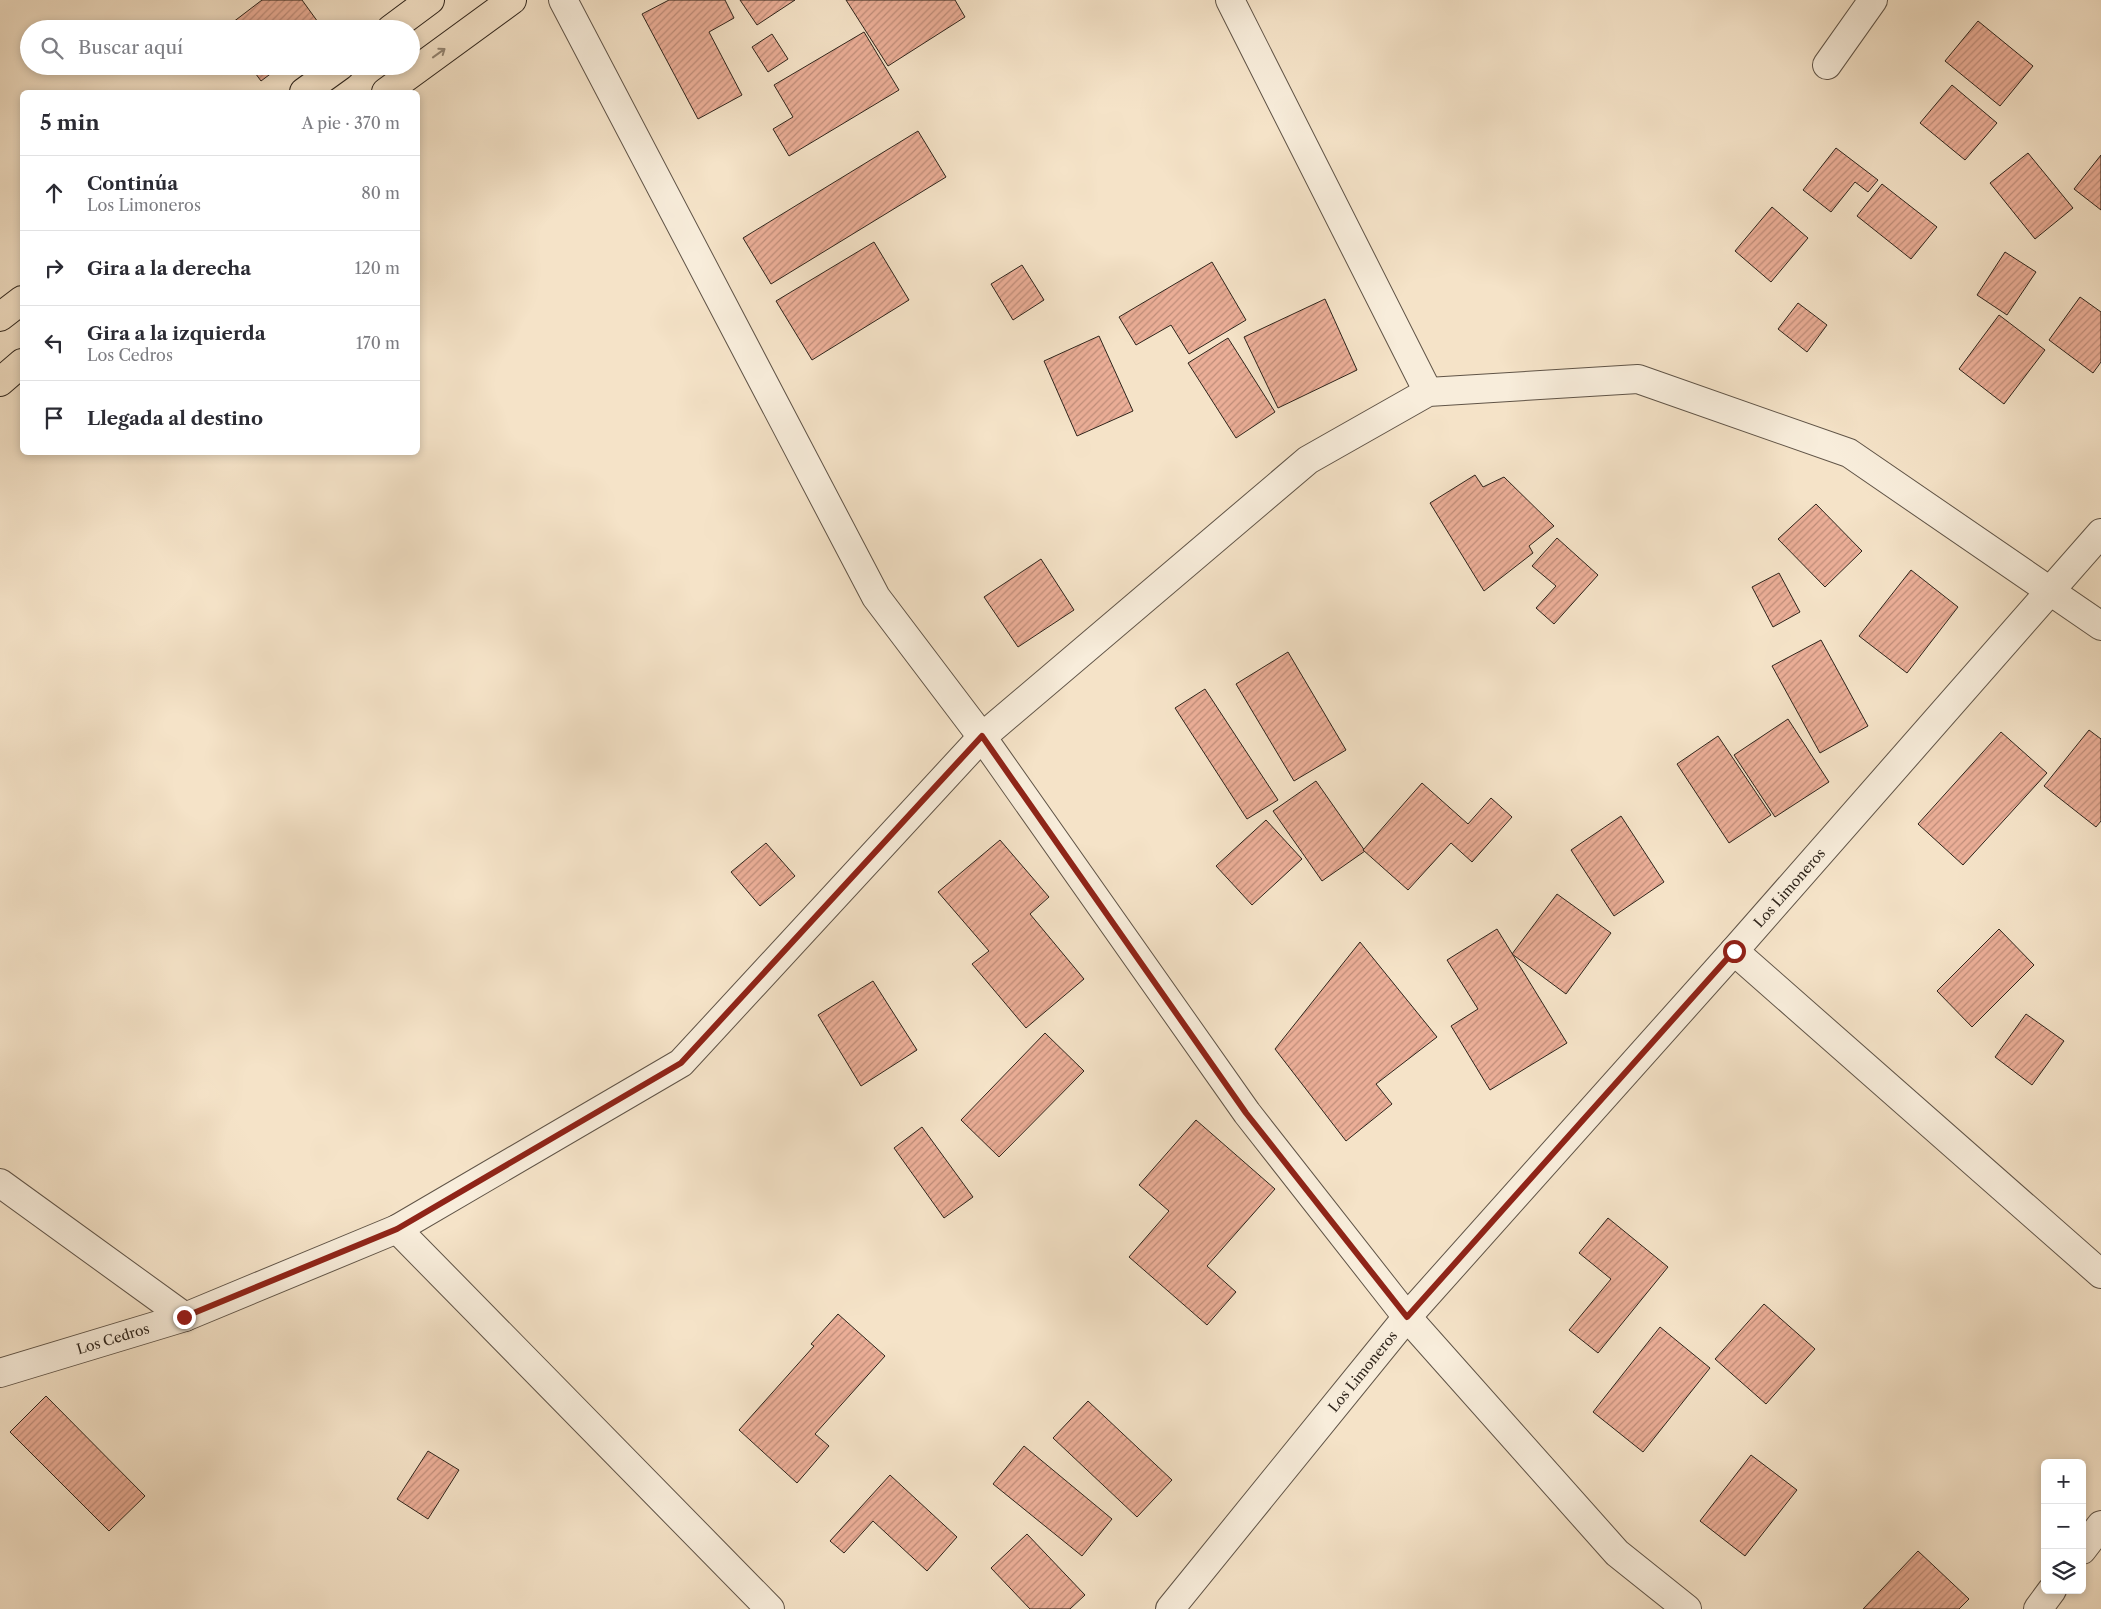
<!DOCTYPE html>
<html lang="es">
<head>
<meta charset="utf-8">
<style>
	:root { --surface:#fff; --page:#f2f2f3; --text:#2b2b33; --muted:#7c7c81; --line:#e1e1e2 }
	body { margin:0; font-family:"Libre Caslon Text",serif; background:var(--page); color:var(--text) }
	.controls { position:absolute; right:15px; bottom:15px; display:grid; overflow:hidden; border-radius:8px; box-shadow:0 2px 8px #0003 }
	.controls button { width:45px; height:45px; display:grid; place-items:center; padding:0; border:0; border-bottom:1px solid var(--line); background:var(--surface); color:var(--text); font:25px sans-serif }
	.stop { position:absolute; width:15px; height:15px; margin:-11px; border:4px solid #8f2418; border-radius:50%; background:#fff }
	.stop.end { background:#8f2418; border-color:#fff; box-shadow:0 1px 5px #0008 }
	.list { margin:0; padding:0; list-style:none }
	h2 { display:flex; justify-content:space-between; align-items:center; height:65px; margin:0; padding:0 20px; font-size:21px }
	h2 small { font-size:16px; font-weight:400; color:var(--muted) }
	.list li { display:grid; grid-template-columns:32px 1fr auto; gap:15px; align-items:center; box-sizing:border-box; height:75px; padding:0 20px; border-top:1px solid var(--line) }
	.list b { display:block; font-size:19px; white-space:nowrap }
	.list p { margin:0; font-size:16px; white-space:nowrap; color:var(--muted) }
	.list em { font-size:16px; font-style:normal; color:var(--muted) }
	.icon { flex:none; width:28px; height:28px; fill:none; stroke:currentColor; stroke-width:2; stroke-linecap:round; stroke-linejoin:round }
	.map { position:relative; flex:none; width:2101px; height:1609px; overflow:hidden }
	.search { position:absolute; background:var(--surface); box-shadow:0 2px 8px #0003; left:20px; top:20px; width:400px; height:55px; display:flex; align-items:center; gap:12px; box-sizing:border-box; padding:0 18px; border-radius:28px; color:var(--muted); font-size:19px }
	.panel { position:absolute; background:var(--surface); box-shadow:0 2px 8px #0003; left:20px; top:90px; width:400px; height:365px; border-radius:8px }
	.map>svg:first-child { display:block }
	.building { fill:url(#building-hatch); stroke:#2f251c }
	.lines { fill:none; stroke-linecap:round; stroke-linejoin:round }
	.minor-casing { stroke:#605447; stroke-width:30 }
	.major-casing { stroke:#2f251c; stroke-width:30 }
	.minor { stroke:#f8eddb; stroke-width:28 }
	.major { stroke:#f5e3c8; stroke-width:28 }
	.oneway { stroke:#928472 }
	.route { stroke:#8f2418; stroke-width:6 }
	.labels { text-anchor:middle; stroke-width:4; stroke-linejoin:round; paint-order:stroke }
	.street-label { font-size:14px; fill:#2f251c; stroke:#f8eddb }
</style>
</head>
<body>
<div class="map">
<svg width="2101" height="1609" viewBox="0 0 2101 1609">
	<defs>
		<pattern id="building-hatch" width="6" height="6" patternUnits="userSpaceOnUse" patternTransform="scale(1.25)"><rect width="6" height="6" fill="#ebae97"/><path d="M-1 1l2-2M0 6l6-6M5 7l2-2" fill="none" stroke="#bf8d7a"/></pattern>
	</defs>
	<rect width="100%" height="100%" fill="#f5e3c8"/>
	<filter id="stains"><feTurbulence type="fractalNoise" baseFrequency=".004" numOctaves="4"/><feColorMatrix values="0 0 0 0 .2 0 0 0 0 .09 0 0 0 0 .02 0 0 0 .5 -.17"/></filter>
	<radialGradient id="worn" r=".72"><stop offset=".6" stop-color="#630" stop-opacity="0"/><stop offset="1" stop-color="#630" stop-opacity=".3"/></radialGradient>
	<g class="building">
		<polygon points="262,0 302,0 323,29 224,29"/>
		<polygon points="669,0 725,0 734,18 709,32 742,95 698,119 642,14"/>
		<polygon points="740,0 795,0 757,25"/>
		<polygon points="846,0 955,0 965,17 888,66"/>
		<polygon points="1978,21 2033,66 2000,106 1945,61"/>
		<polygon points="864,32 899,90 789,156 773,129 793,117 774,85"/>
		<polygon points="772,34 788,59 768,72 752,47"/>
		<polygon points="250,66 281,66 261,81"/>
		<polygon points="1952,85 1997,123 1965,160 1920,123"/>
		<polygon points="918,131 946,177 771,284 743,238"/>
		<polygon points="1836,148 1878,180 1868,192 1855,182 1831,212 1803,190"/>
		<polygon points="2028,153 2073,208 2035,239 1990,183"/>
		<polygon points="2101,155 2101,210 2074,189"/>
		<polygon points="1882,184 1937,227 1911,259 1857,216"/>
		<polygon points="1772,207 1808,238 1771,282 1735,251"/>
		<polygon points="874,242 909,300 812,360 776,301"/>
		<polygon points="2005,252 2036,272 2007,315 1977,295"/>
		<polygon points="1212,262 1246,320 1189,354 1171,325 1136,345 1119,317"/>
		<polygon points="1022,265 1044,300 1013,320 991,284"/>
		<polygon points="2080,297 2101,312 2101,362 2093,373 2049,340"/>
		<polygon points="1325,299 1357,370 1278,408 1244,337"/>
		<polygon points="1798,303 1827,325 1807,352 1778,329"/>
		<polygon points="1999,315 2045,350 2004,404 1959,369"/>
		<polygon points="1099,336 1133,411 1077,436 1044,361"/>
		<polygon points="1228,338 1275,412 1236,438 1188,363"/>
		<polygon points="1475,475 1483,487 1504,477 1554,526 1529,546 1533,553 1484,591 1430,503"/>
		<polygon points="1816,504 1862,551 1825,587 1778,539"/>
		<polygon points="1557,538 1598,575 1554,624 1536,608 1556,586 1532,566"/>
		<polygon points="1041,559 1074,610 1018,647 984,597"/>
		<polygon points="1911,570 1958,607 1907,673 1859,636"/>
		<polygon points="1779,573 1800,612 1773,627 1752,587"/>
		<polygon points="1821,640 1868,726 1820,753 1772,666"/>
		<polygon points="1288,652 1346,750 1294,781 1236,684"/>
		<polygon points="1205,689 1278,800 1247,819 1175,708"/>
		<polygon points="1788,719 1829,782 1775,817 1734,755"/>
		<polygon points="2089,730 2101,739 2101,821 2096,827 2044,786"/>
		<polygon points="2001,732 2047,773 1963,865 1918,824"/>
		<polygon points="1718,736 1771,815 1729,843 1677,764"/>
		<polygon points="1316,781 1365,851 1322,881 1273,811"/>
		<polygon points="1422,783 1468,824 1491,798 1512,817 1472,862 1451,843 1408,890 1363,850"/>
		<polygon points="1621,816 1664,882 1614,916 1571,850"/>
		<polygon points="1266,820 1302,859 1252,905 1216,866"/>
		<polygon points="1000,840 1049,897 1030,914 1084,979 1026,1028 972,964 989,951 938,892"/>
		<polygon points="766,843 795,876 760,906 731,872"/>
		<polygon points="1557,894 1611,933 1566,994 1512,954"/>
		<polygon points="1497,929 1567,1043 1490,1090 1451,1026 1478,1009 1447,960"/>
		<polygon points="1999,929 2034,965 1972,1027 1937,991"/>
		<polygon points="1360,942 1437,1037 1376,1084 1392,1104 1346,1141 1275,1049"/>
		<polygon points="873,981 917,1050 861,1086 818,1015"/>
		<polygon points="2026,1014 2064,1041 2032,1085 1995,1057"/>
		<polygon points="1045,1033 1084,1071 999,1157 961,1120"/>
		<polygon points="1196,1120 1275,1189 1207,1266 1236,1292 1207,1325 1129,1257 1169,1211 1139,1185"/>
		<polygon points="922,1127 973,1197 944,1218 894,1148"/>
		<polygon points="1608,1218 1668,1267 1598,1353 1569,1330 1611,1279 1579,1253"/>
		<polygon points="1764,1304 1815,1349 1766,1404 1715,1359"/>
		<polygon points="838,1314 885,1356 815,1434 829,1446 797,1483 739,1430 814,1346 811,1344"/>
		<polygon points="1660,1327 1710,1368 1643,1452 1593,1412"/>
		<polygon points="46,1396 145,1496 109,1531 10,1432"/>
		<polygon points="1088,1401 1172,1480 1137,1517 1053,1438"/>
		<polygon points="1024,1446 1112,1519 1082,1556 993,1484"/>
		<polygon points="428,1451 459,1470 428,1519 397,1499"/>
		<polygon points="1751,1455 1797,1490 1745,1556 1700,1521"/>
		<polygon points="890,1475 957,1537 927,1571 873,1521 844,1553 830,1541"/>
		<polygon points="1027,1534 1085,1595 1070,1609 1030,1609 991,1568"/>
		<polygon points="1918,1551 1969,1599 1959,1609 1863,1609"/>
	</g>
	<g class="lines">
		<defs>
			<g id="minor">
				<polyline points="563,0 876,597 982,737 1247,1113 1407,1317 1617,1553 1687,1609"/>
				<polyline points="1230,0 1428,392"/>
				<polyline points="1827,65 1873,0"/>
				<polyline points="1734,951 2101,1274"/>
				<polyline points="0,1183 185,1317"/>
				<polyline points="397,1229 770,1609"/>
				<path id="s1" d="M0,1373L185,1317L397,1229L681,1063L982,737L1308,460L1428,392L1638,379L1849,453L2101,626"/>
				<polyline points="2082,1550 2101,1525"/>
				<path id="s2" d="M1170,1609L1407,1317L1734,951L2101,533"/>
				<polyline points="2038,1609 2052,1590"/>
			</g>
			<g id="major">
				<polyline points="391,29 430,0"/>
				<polyline points="304,92 340,66"/>
				<polyline points="386,92 512,0"/>
				<polyline points="0,317 22,300"/>
				<polyline points="0,382 22,363"/>
			</g>
		</defs>
		<use href="#minor" class="minor-casing"/>
		<use href="#major" class="major-casing"/>
		<use href="#minor" class="minor"/>
		<use href="#major" class="major"/>
	</g>
	<defs><path id="oneway-shaft" d="M-6 0H5M1.5-3L5.5 0L1.5 3" fill="none" stroke-width="1.6" stroke-linecap="round" stroke-linejoin="round" transform="scale(1.25)"/></defs>
	<use class="oneway" href="#oneway-shaft" transform="translate(439 53) rotate(-36)"/>
	<g class="lines">
		<polyline class="route" points="184,1317 397,1229 681,1063 982,736 1246,1113 1407,1317 1734,951"/>
	</g>
	<g class="labels">
		<g class="street-label">
			<text dy="5" stroke="none"><textPath href="#s2" startOffset="951">Los Limoneros</textPath></text>
			<text dy="5" stroke="none"><textPath href="#s1" startOffset="118">Los Cedros</textPath></text>
			<text dy="5" stroke="none"><textPath href="#s2" startOffset="306">Los Limoneros</textPath></text>
		</g>
	</g>
	<rect width="100%" height="100%" filter="url(#stains)"/>
	<rect width="100%" height="100%" fill="url(#worn)"/>
</svg>
<div class="controls">
<button>+</button>
<button>−</button>
<button><svg class="icon" aria-label="layers" viewBox="0 0 24 24"><path d="M12 4l9 5-9 5-9-5zM3 14l9 5 9-5"/></svg></button>
</div>
<div class="stop" style="left:1734px;top:951px"></div>
<div class="stop end" style="left:184px;top:1317px"></div>
<div class="search"><svg class="icon" aria-label="search" viewBox="0 0 24 24"><circle cx="10" cy="10" r="6"/><path d="M15 15l6 6"/></svg>Buscar aquí</div>
<section class="panel">
<h2>5 min<small>A pie · 370 m</small></h2>
<ul class="list">
<li><svg class="icon" aria-label="ahead" viewBox="0 0 24 24"><path d="M12 20V5M6 11l6-6 6 6"/></svg><div><b>Continúa</b><p>Los Limoneros</p></div><em>80 m</em></li>
<li><svg class="icon" aria-label="right" viewBox="0 0 24 24"><path d="M7 20v-9h11M14 6l5 5-5 5"/></svg><div><b>Gira a la derecha</b></div><em>120 m</em></li>
<li><svg class="icon" aria-label="left" viewBox="0 0 24 24"><path d="M17 20v-9H6M10 6l-5 5 5 5"/></svg><div><b>Gira a la izquierda</b><p>Los Cedros</p></div><em>170 m</em></li>
<li><svg class="icon" aria-label="arrive" viewBox="0 0 24 24"><path d="M6 21V4h12l-3 4 3 4H6"/></svg><div><b>Llegada al destino</b></div></li>
</ul>
</section>
</div>
</body>
</html>
